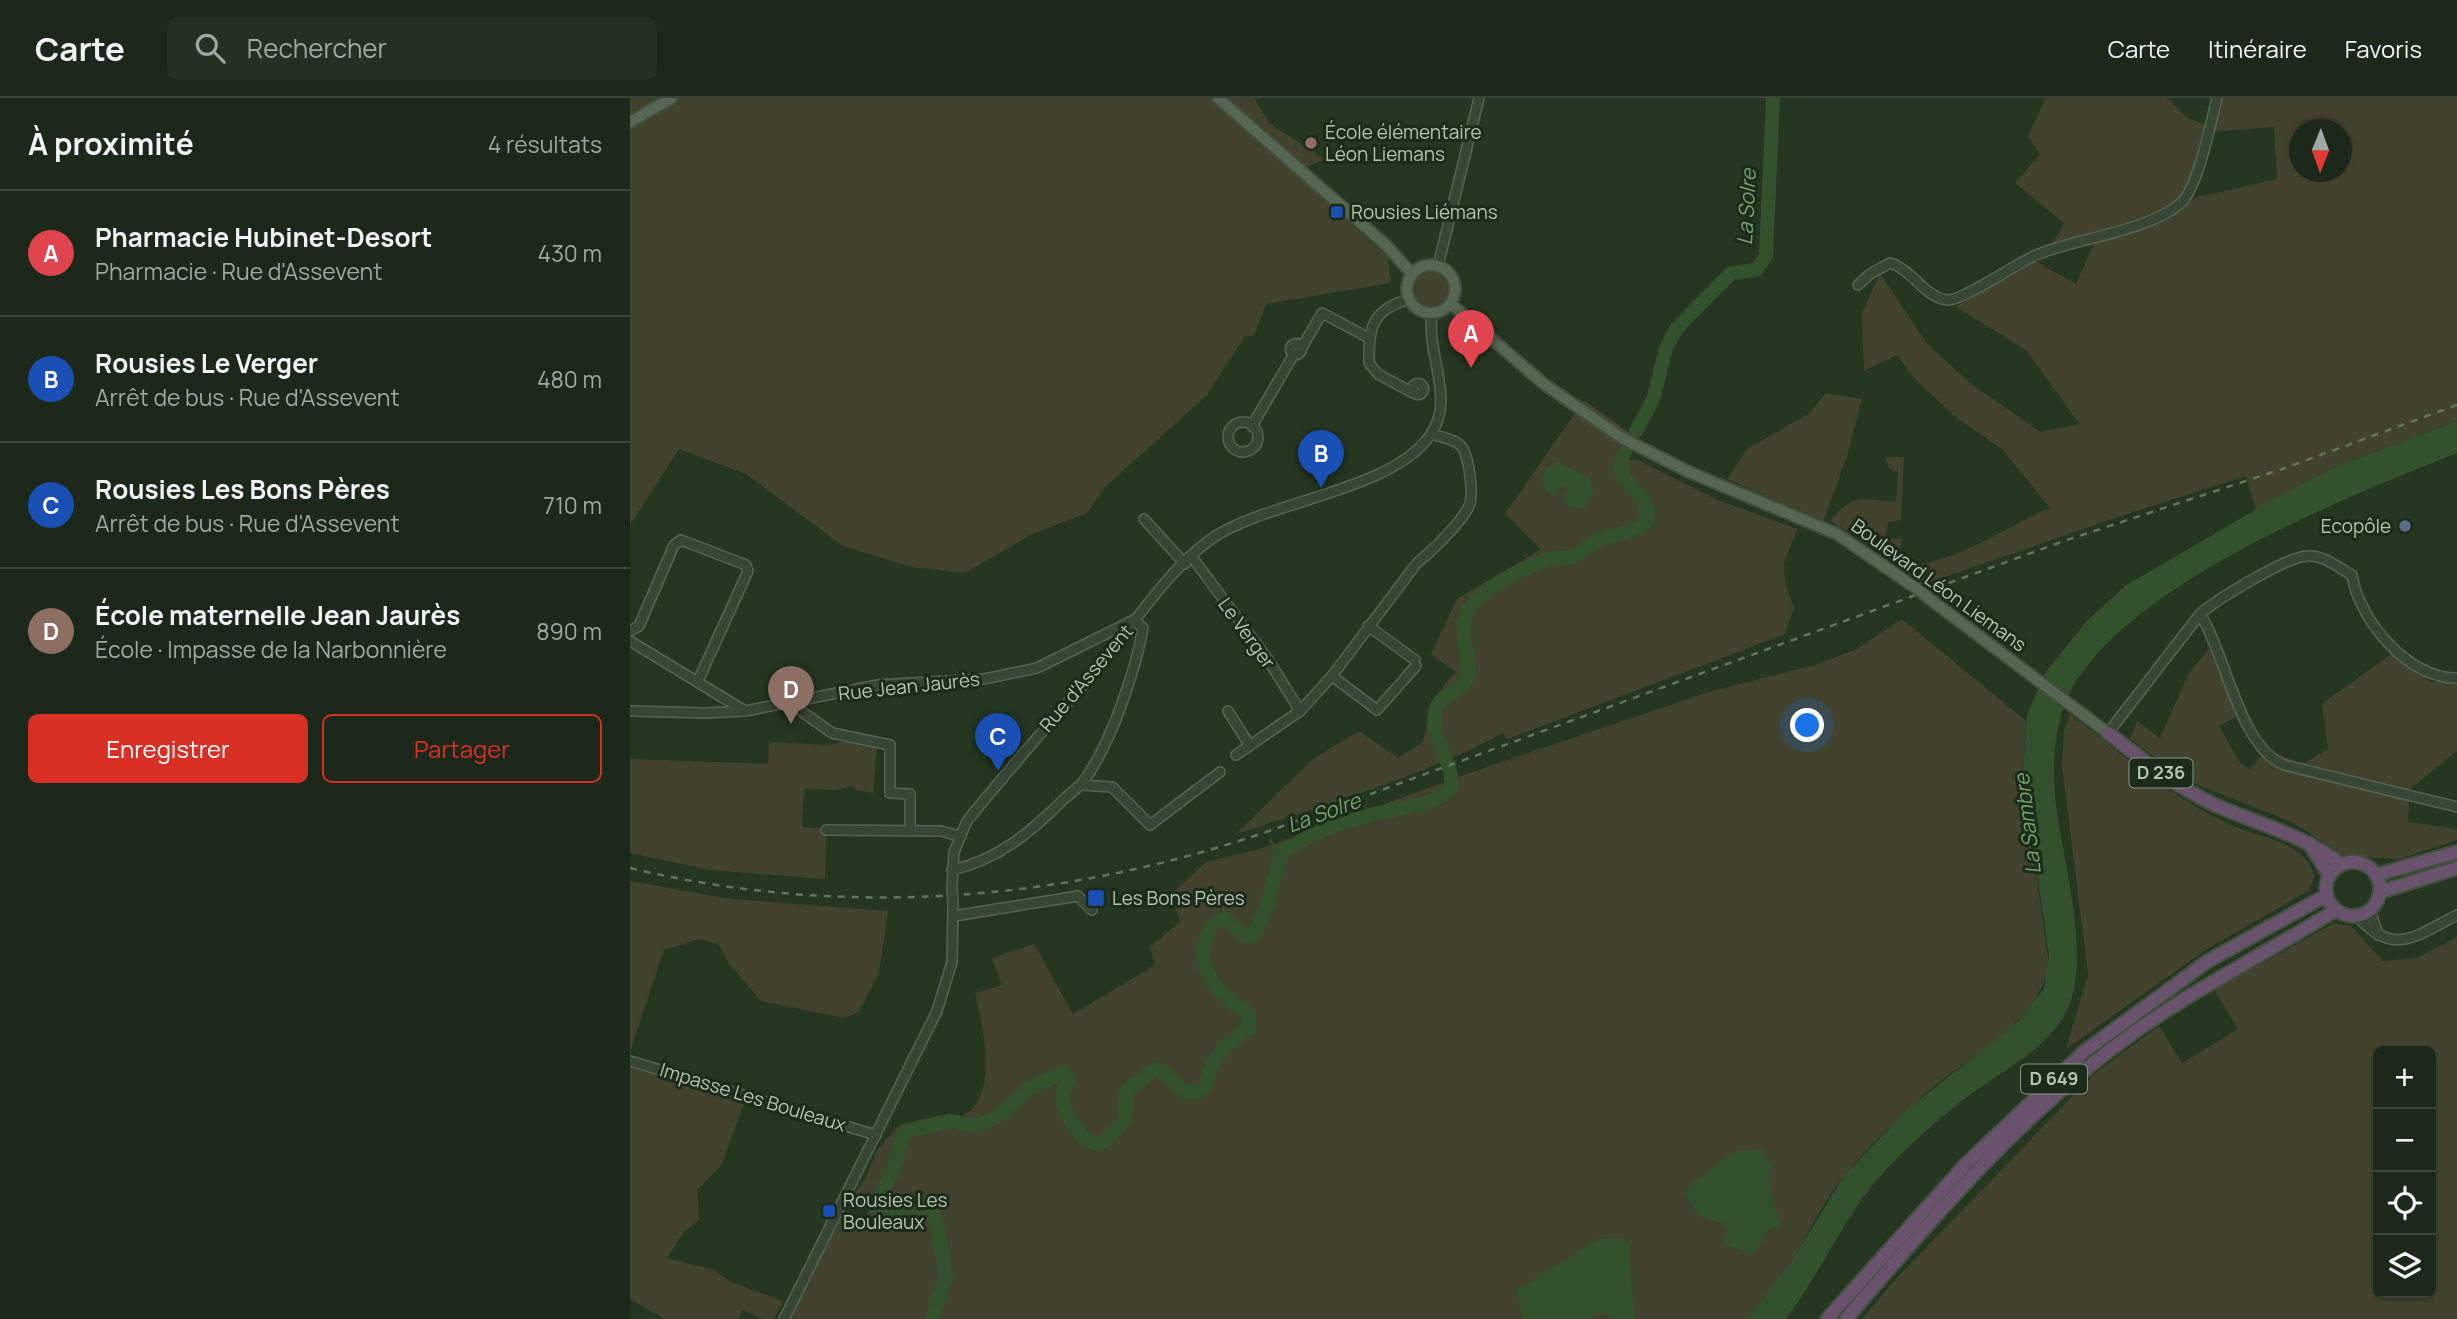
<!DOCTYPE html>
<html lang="fr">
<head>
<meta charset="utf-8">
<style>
	:root { --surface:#1c2819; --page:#253022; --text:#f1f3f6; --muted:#a0a6a2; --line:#3a4438; --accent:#d93025 }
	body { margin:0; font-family:Manrope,sans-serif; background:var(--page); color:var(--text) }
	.controls { position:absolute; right:21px; bottom:21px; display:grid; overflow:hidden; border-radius:10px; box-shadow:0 2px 5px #0004 }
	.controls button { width:63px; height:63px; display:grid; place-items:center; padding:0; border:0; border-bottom:2px solid var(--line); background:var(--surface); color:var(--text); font:35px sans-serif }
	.compass { position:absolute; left:1659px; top:21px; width:63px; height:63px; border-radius:50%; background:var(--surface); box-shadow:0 2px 5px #0004; rotate:181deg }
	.you { position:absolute; left:1178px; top:628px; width:24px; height:24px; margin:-18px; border:5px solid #fff; border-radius:50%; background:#1a73e8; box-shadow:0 0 0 10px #1a73e833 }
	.badge { display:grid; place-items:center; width:46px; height:46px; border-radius:50%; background:var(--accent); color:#fff; font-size:23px; font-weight:700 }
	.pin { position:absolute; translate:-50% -58px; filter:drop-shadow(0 2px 4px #0008) }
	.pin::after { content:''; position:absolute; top:37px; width:24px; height:21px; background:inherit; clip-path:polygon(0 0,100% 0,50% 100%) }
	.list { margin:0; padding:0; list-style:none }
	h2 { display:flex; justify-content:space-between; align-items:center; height:91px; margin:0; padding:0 28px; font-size:30px }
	h2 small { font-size:23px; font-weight:400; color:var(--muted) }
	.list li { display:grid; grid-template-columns:46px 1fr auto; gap:21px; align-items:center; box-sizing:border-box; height:126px; padding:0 28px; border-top:2px solid var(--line) }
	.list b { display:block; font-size:26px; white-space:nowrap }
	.list p { margin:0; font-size:23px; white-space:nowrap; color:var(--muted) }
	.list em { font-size:23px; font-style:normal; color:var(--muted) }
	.actions { display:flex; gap:14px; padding:21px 28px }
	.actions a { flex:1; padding:16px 0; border:2px solid var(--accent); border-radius:10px; text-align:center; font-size:24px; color:var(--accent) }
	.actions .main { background:var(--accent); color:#fff }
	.icon { flex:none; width:38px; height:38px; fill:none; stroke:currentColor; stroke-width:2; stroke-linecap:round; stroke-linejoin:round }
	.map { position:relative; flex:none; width:1827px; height:1221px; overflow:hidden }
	header { display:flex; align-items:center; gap:42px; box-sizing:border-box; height:98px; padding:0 35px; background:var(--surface); border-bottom:2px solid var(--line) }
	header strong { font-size:33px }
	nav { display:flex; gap:38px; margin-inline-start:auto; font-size:24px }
	.search { width:490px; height:63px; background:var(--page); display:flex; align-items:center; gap:18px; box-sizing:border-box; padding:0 24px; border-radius:10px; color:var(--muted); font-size:26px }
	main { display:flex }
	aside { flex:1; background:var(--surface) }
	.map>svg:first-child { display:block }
	.green { fill:#42432f; fill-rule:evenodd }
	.water { fill:#34512e }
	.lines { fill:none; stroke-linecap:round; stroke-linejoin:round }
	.stream { stroke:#34512e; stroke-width:2.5 }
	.river { stroke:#34512e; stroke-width:14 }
	.minor-casing { stroke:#556452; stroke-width:12 }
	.major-casing { stroke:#41503e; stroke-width:14 }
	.highway-casing { stroke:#42513f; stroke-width:16 }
	.minor { stroke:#384635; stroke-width:9 }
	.major { stroke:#566652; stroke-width:10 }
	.highway { stroke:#68526c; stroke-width:12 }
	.rail { stroke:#62745e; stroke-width:2.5; stroke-dasharray:7 7; stroke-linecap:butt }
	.minor-bridge-casing { stroke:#556452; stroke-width:12; stroke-linecap:butt }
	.major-bridge-casing { stroke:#41503e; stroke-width:14; stroke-linecap:butt }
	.minor-bridge { stroke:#384635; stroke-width:9 }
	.major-bridge { stroke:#566652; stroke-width:10 }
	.education-dot { fill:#8d6e63; stroke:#1d2b1a; stroke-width:2.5 }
	.transit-dot { fill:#1a4fb4; stroke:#1d2b1a; stroke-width:2.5 }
	.service-dot { fill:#5c6f8a; stroke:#1d2b1a; stroke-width:2.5 }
	.labels { text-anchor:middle; stroke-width:6; stroke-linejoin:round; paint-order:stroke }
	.shield { fill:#1d2b1a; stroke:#859582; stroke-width:2 }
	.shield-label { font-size:18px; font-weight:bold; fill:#b2c3af }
	.poi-label { font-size:19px; fill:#b2c3af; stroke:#1d2b1a; text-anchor:start }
	.street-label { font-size:19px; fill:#b2c3af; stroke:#1d2b1a }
	.water-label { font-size:21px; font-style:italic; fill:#74a06a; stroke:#1d2b1a }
</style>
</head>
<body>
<header>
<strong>Carte</strong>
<div class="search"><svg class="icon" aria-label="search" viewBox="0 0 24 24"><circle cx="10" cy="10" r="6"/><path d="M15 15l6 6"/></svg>Rechercher</div>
<nav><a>Carte</a><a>Itinéraire</a><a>Favoris</a></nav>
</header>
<main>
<aside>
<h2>À proximité<small>4 résultats</small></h2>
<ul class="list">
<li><span class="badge" style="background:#e0444e">A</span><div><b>Pharmacie Hubinet-Desort</b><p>Pharmacie · Rue d'Assevent</p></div><em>430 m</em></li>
<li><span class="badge" style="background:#1a4fb4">B</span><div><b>Rousies Le Verger</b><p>Arrêt de bus · Rue d'Assevent</p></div><em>480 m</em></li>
<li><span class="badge" style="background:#1a4fb4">C</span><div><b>Rousies Les Bons Pères</b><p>Arrêt de bus · Rue d'Assevent</p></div><em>710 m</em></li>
<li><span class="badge" style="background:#8d6e63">D</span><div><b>École maternelle Jean Jaurès</b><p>École · Impasse de la Narbonnière</p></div><em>890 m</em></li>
</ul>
<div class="actions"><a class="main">Enregistrer</a><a>Partager</a></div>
</aside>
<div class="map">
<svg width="1827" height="1221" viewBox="0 0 1827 1221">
	<rect width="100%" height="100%" fill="#253621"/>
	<g class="green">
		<polygon points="0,0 624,0 639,25 695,61 664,75 758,159 761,185 636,206 624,238 615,238 577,297 475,389 457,415 402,436 335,475 281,469 213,448 116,376 49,351 0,427"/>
		<path d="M1416,0H1537L1558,20L1576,27L1563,100L1647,81L1644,29L1582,34L1590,0H1827V323L1720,363L1626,412L1616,378L1488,419L1295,486L1250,453L1200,423C1227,392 1231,403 1266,404L1268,374L1259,371L1256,359H1274L1271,422L1258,424L1256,440L1272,441L1269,461L1281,468C1335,460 1371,431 1420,410L1372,351L1327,320L1286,282L1267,257L1234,273L1232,215L1250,175L1298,247L1344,288L1411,334L1450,326L1396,252L1326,209L1365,180L1403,162L1446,186L1466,142L1422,147L1434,125L1385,85L1410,56L1398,38ZM1670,32H1712V74H1670Z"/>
		<circle cx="801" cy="191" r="17"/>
		<polygon points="1196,295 1232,301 1217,358 1193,424 1097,381 1118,350 1179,316"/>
		<path d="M954,302L1001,336L987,363L1006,361L1088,402L1167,431L1154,465L1155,484L1164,510L1155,536L878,641L873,635C790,679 696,707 606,736L684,660L729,633L768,660L793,644C799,616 805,594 826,574L801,556L827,501L911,451L875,416Z"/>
		<path d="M1272,521L1396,623L1393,677L1419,868C1403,935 1333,958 1288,1003C1264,1026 1237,1049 1216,1075C1179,1120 1162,1181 1118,1221H160L212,1118L233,1126L241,1109L222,1099L235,1081L247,1052L269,1027L311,1017L326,1020C372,1007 353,929 345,895L372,887L362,860L404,846L443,916L525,867L520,849L551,823L539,798L576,764L630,751L865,666L1082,593L1188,566L1227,551Z"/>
		<polygon points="1581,548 1610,617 1589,628 1611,666 1620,671 1637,652 1673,666 1698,651 1692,606 1764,554 1801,584 1827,584 1827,653 1780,691 1778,724 1827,731 1827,742 1770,761 1715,758 1662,724 1558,683 1500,641 1507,623 1530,640 1558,577"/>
		<path d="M1440,616C1491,655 1542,700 1601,727C1631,740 1674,743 1685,778L1678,793L1574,853L1436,951L1458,876L1432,667L1434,634Z"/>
		<polygon points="220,642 247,648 243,695 225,692 223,688 205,692 174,691 172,729 189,730 196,735 195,781 80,772 0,755 0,661 138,666 139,644 200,647"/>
		<polygon points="0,783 100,801 258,813 249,875 229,914 214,920 131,903 100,867 88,846 69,841 34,852 0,954"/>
		<path d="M1704,825L1721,828L1753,863L1787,860L1827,839V1221H1232L1264,1183L1465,975L1529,928L1552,965L1608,931L1584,892ZM1748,953H1801V1195H1748Z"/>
		<polygon points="0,969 114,1006 91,1068 67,1092 69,1122 53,1135 37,1160 84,1172 101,1184 153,1203 144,1221 133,1221 113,1212 108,1221 35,1221 0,1201"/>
	</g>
	<g class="water">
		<path d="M1827,323V355C1717,399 1504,483 1443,589C1423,625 1422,666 1426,707C1433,763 1461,859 1438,910C1419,952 1369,974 1334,1001C1298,1030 1262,1061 1234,1098C1206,1138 1185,1182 1156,1221H1118L1160,1166L1215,1076L1278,1011L1389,923L1414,890L1419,858L1393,677L1397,617L1415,575L1457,523L1495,488L1659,392L1720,363Z"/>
		<polygon points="928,364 959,379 963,393 958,406 950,410 939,409 931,400 939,392 933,387 924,397 916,392 912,382 916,370"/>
		<path d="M1132,1051L1141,1068L1138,1082L1150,1129L1146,1131L1143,1128C1132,1137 1132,1148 1121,1155L1097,1148L1094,1141L1098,1133L1094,1126L1071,1119L1054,1097L1066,1082L1104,1054Z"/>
		<polygon points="993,1140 999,1148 1004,1221 980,1221 978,1216 964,1216 961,1221 893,1221 887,1192 968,1141"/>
	</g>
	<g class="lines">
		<polyline class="stream" points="640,742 650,757"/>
		<g class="river">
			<polyline points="1006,333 1023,302 1036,250 1047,230 1101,175 1126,172 1136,158 1143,0"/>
			<path d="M302,1221L316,1178L307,1126L299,1113L292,1109L255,1111L244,1108L264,1071L271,1042L277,1033L319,1023L347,1028L369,1018L398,991L433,974L439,980C438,984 435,987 434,990C427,1009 449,1042 467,1046L475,1043L495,1022L496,994L523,972H531L555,994C585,997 574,975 585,961C593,949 607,938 618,930C624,912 610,911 599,902C589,895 574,873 573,860C572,850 578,838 580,828L594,820L615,838H623L638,805L650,757L656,752C679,736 710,725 737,718C764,710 797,711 820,692C827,667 800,641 805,614C808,596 832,595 837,580C843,567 828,538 836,517C843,494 897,468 919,461C926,459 933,461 940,459C952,455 961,445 973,440C987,436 1006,433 1018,423L1015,403C1002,388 983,378 995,355"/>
		</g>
		<defs>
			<g id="minor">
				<polyline points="808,168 849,0"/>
				<path d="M1228,187L1240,176L1260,165C1282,171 1294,199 1317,202C1331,204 1387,165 1406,157C1447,140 1519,133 1551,105C1568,90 1581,23 1587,0"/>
				<path d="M779,201C741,212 739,230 739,265L748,276L783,295"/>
				<circle cx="666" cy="251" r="5.5"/>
				<polyline points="671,251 692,215 739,240"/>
				<circle cx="788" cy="291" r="5.5"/>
				<circle cx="613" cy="339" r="15"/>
				<polyline points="622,328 664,256"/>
				<polyline points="514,421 555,466"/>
				<path d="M562,459L637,560L670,613L702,578L787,465C802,453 831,425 839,408C844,397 839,357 831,348C825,341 810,339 801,336"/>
				<path d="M1570,516C1597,558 1608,647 1654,667L1827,709"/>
				<polyline points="738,528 785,562"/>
				<polyline points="0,533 9,528 44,447 51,442 116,467 118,473 68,583"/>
				<polyline points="0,543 115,613"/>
				<polyline points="702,578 747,612 786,568"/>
				<polyline points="160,605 202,635 260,647 260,695 280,696 280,732"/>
				<path d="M0,613L75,615L115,613L248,587L354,581L407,570L504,522L513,530C505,575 480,648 453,684C447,691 439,696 433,702C400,735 367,762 322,772"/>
				<polyline points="598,613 620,648"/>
				<path d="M1478,635L1570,516C1586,502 1657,458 1678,458C1694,457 1709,470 1722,477C1729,522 1778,581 1827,580"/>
				<polyline points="606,657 670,613"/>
				<polyline points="451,687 482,689 520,727 590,674"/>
				<polyline points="196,732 311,733 329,738"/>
				<path d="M322,789L324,754L337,723C378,672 422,623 464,574C501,531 537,471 584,439C639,403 759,393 799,339C827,301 796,259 802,216"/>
				<polyline points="1740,811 1748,837"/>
				<path d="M1726,817C1763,860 1786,838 1827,817"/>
				<polyline points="324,818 448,798 462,812"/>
				<polyline points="0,963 246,1037"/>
				<polyline points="154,1221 307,913 322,864 323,806"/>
			</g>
			<g id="major">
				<polyline points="588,0 756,147 782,176"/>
				<polyline points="0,24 42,0"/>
				<circle cx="801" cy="191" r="24"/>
				<polyline points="821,206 914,286 992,340 1059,374 1207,436 1286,490"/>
				<polyline points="1305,505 1478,635"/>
			</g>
			<g id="highway">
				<path d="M1478,635C1512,661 1546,689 1585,707C1628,726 1673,737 1711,766"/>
				<polyline points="1679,745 1699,777"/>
				<circle cx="1723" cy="791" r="27"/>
				<polyline points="1746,777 1827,754"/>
				<polyline points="1750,794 1827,770"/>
				<polyline points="1197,1221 1336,1066 1455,953 1578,863 1697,797"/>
				<path d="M1216,1221C1304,1118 1394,1012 1506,933C1570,888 1640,853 1706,812"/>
			</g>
		</defs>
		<use href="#minor" class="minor-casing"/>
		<use href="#major" class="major-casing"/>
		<use href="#highway" class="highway-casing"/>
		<use href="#minor" class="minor"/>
		<use href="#major" class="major"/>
		<use href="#highway" class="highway"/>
		<path class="rail" d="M0,770C212,821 434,804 639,733L1434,443L1655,370L1827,307"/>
		<defs>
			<polyline id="minor-bridge" points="322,789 323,806"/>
			<polyline id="major-bridge" points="1286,490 1305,505"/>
		</defs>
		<use href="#minor-bridge" class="minor-bridge-casing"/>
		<use href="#major-bridge" class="major-bridge-casing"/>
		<use href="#minor-bridge" class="minor-bridge"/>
		<use href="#major-bridge" class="major-bridge"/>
	</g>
	<circle class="education-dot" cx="681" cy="45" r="7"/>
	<g class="transit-dot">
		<rect x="700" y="107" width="14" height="14" rx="3.5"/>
		<rect x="457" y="791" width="18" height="18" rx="3.5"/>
		<rect x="192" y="1106" width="14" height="14" rx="3.5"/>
	</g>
	<circle class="service-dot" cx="1775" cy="428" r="7"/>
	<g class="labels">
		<g class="shield">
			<rect x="1499.5" y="660.5" width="63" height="29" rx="5"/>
			<rect x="1391" y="966.5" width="66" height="29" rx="5"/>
		</g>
		<g class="shield-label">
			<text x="1531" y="681">D 236</text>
			<text x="1424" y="987">D 649</text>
		</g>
		<g class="poi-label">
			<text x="695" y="41">École élémentaire<tspan x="695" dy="22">Léon Liemans</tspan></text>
			<text x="721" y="121">Rousies Liémans</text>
			<text x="1761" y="435" text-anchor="end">Ecopôle</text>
			<text x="482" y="807">Les Bons Pères</text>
			<text x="213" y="1109">Rousies Les<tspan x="213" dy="22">Bouleaux</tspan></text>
		</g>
		<g class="street-label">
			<text transform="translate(1309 487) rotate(36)" y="7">Boulevard Léon Liemans</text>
			<text transform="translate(617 535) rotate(54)" y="7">Le Verger</text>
			<text transform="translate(456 580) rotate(-50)" y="7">Rue d'Assevent</text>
			<text transform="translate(279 588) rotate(-6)" y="7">Rue Jean Jaurès</text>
			<text transform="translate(123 999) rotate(17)" y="7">Impasse Les Bouleaux</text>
		</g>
		<g class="water-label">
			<text transform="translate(1117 109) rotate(-87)" y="7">La Solre</text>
			<text transform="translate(694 715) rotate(-20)" y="7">La Solre</text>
			<text transform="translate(1398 726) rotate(-97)" y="7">La Sambre</text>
		</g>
	</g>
</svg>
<div class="controls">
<button>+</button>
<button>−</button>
<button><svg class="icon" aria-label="locate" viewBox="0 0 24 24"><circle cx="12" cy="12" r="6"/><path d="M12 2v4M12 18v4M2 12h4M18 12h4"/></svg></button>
<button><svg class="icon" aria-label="layers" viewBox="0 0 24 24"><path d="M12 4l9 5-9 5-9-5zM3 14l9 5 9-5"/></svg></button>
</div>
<svg class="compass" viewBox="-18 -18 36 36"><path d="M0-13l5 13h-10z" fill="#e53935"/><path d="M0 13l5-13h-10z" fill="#a0a6a2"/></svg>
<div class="you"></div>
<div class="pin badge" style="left:841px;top:270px;background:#e0444e">A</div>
<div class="pin badge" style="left:691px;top:390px;background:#1a4fb4">B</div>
<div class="pin badge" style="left:368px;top:673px;background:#1a4fb4">C</div>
<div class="pin badge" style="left:161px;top:626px;background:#8d6e63">D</div>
</div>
</main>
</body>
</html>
